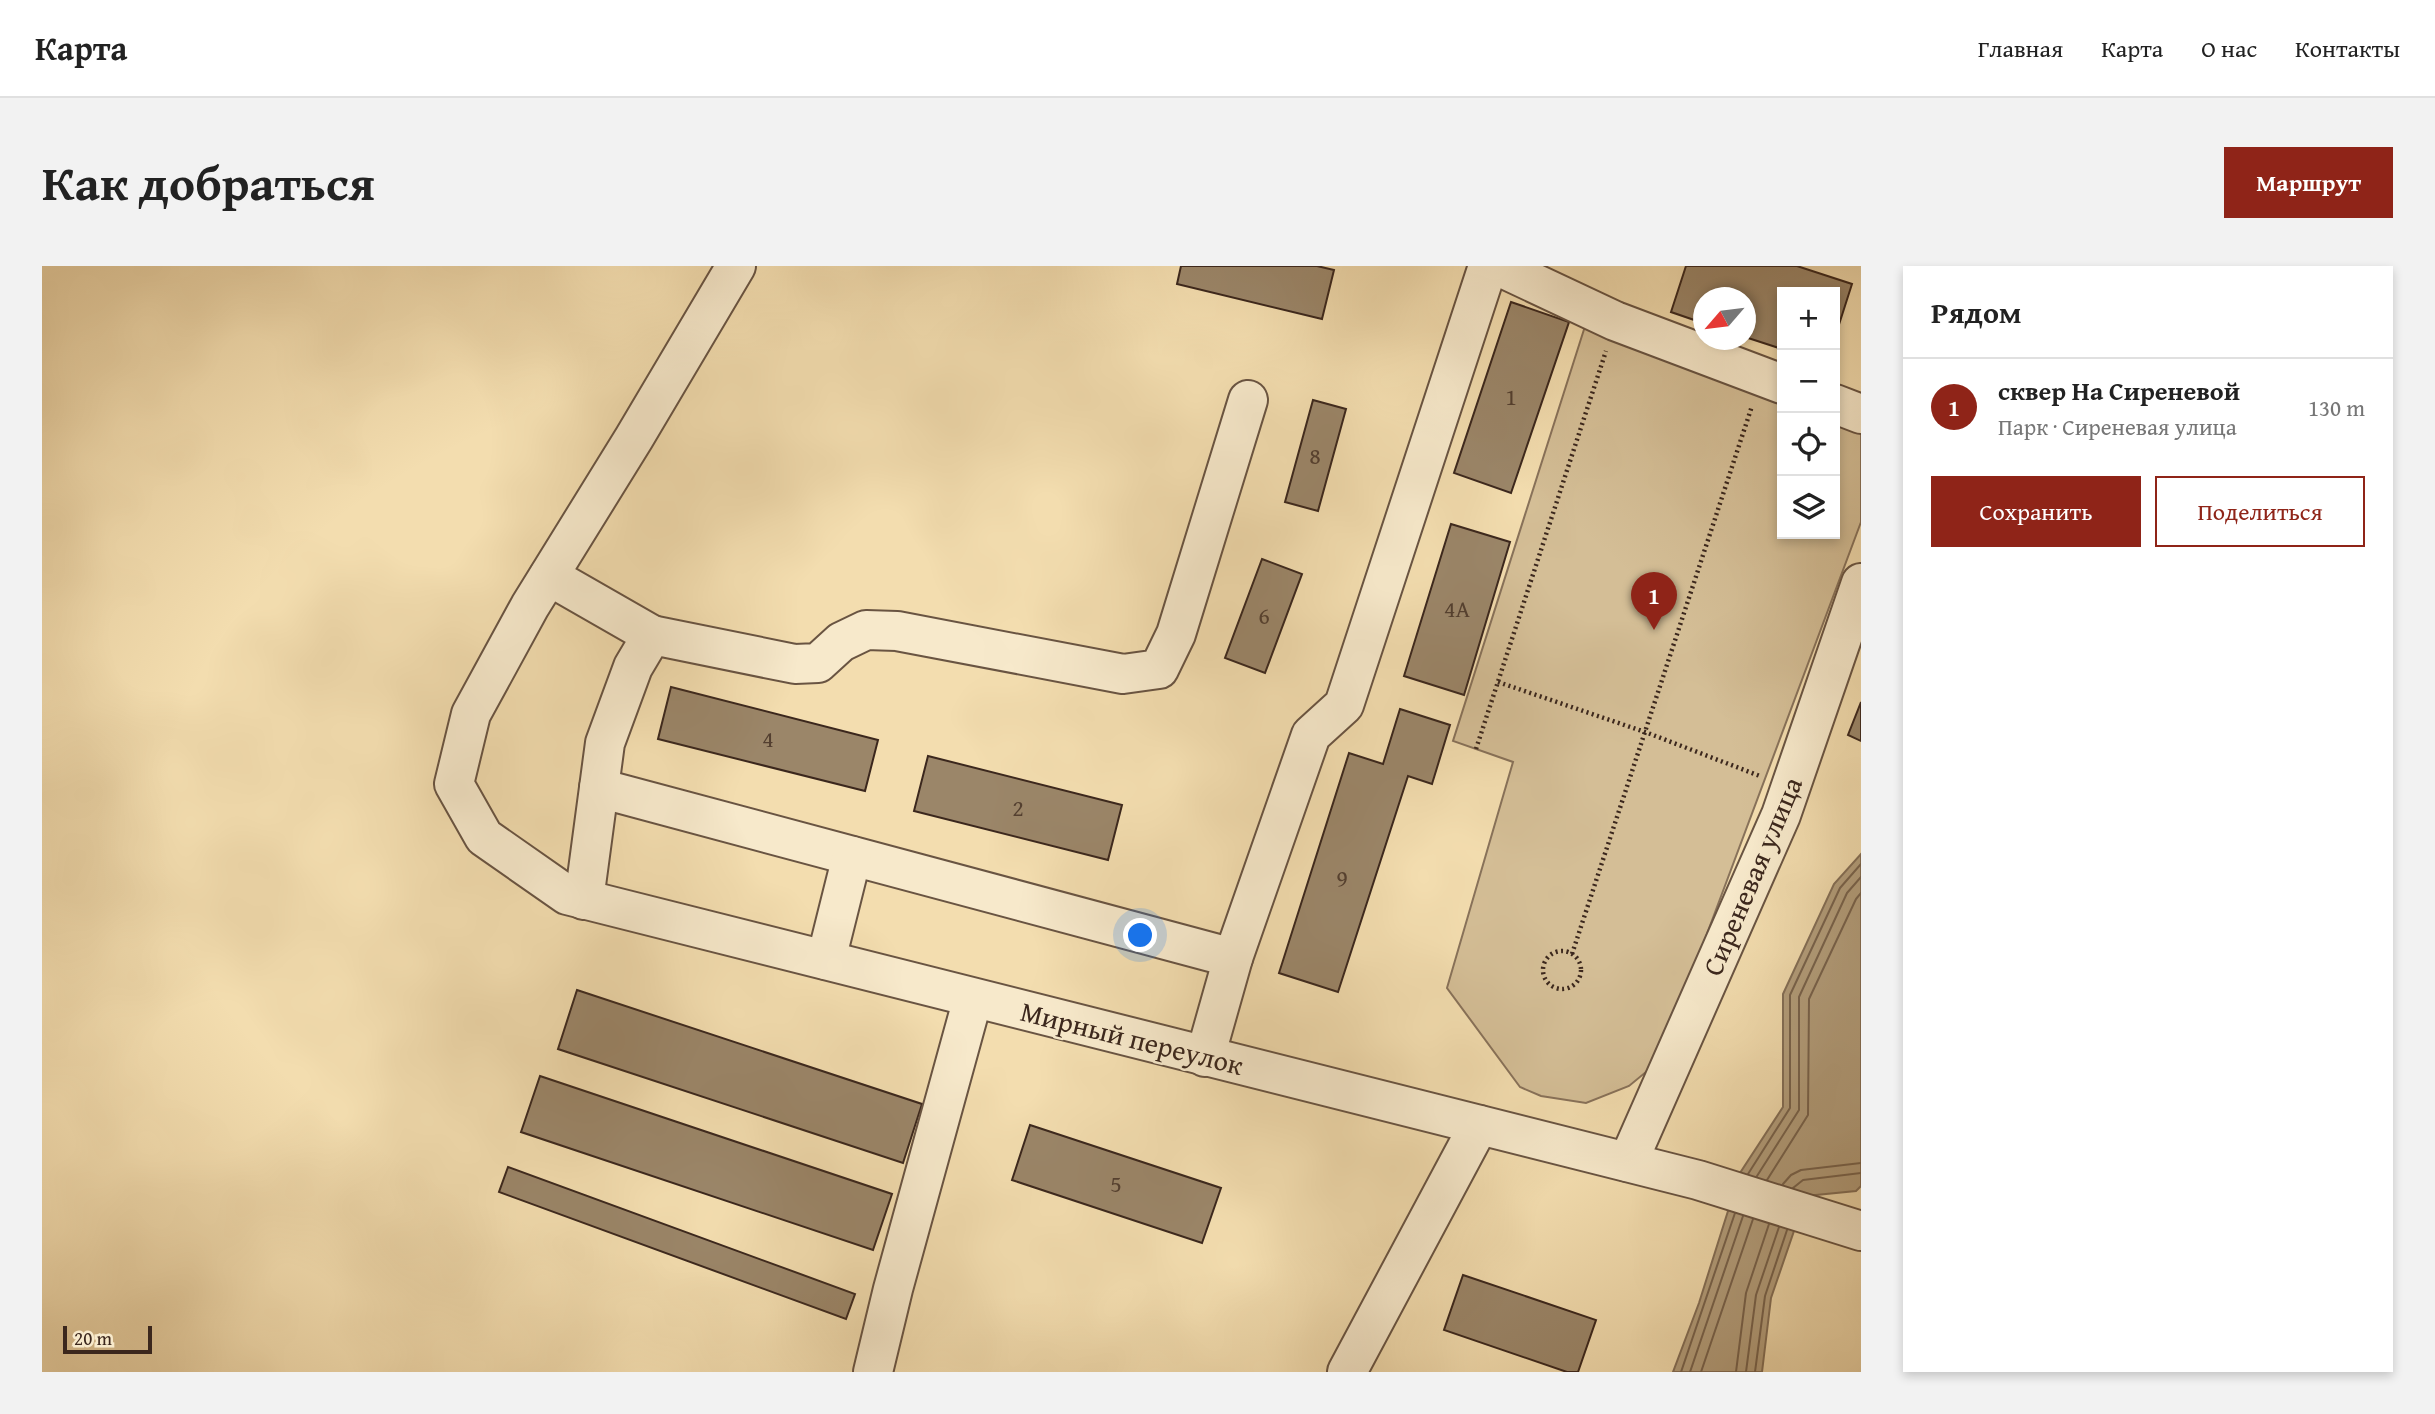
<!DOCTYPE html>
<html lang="ru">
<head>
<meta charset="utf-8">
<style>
	:root { --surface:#fff; --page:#f2f2f2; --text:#222; --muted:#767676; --line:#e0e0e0; --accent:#8f2418 }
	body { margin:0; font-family:"Gentium Book Plus",serif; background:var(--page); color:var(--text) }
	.controls { position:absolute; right:21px; top:21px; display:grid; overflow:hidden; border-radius:0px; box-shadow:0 4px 10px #0003 }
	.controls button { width:63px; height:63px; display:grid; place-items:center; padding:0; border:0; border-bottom:2px solid var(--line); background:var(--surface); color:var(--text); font:35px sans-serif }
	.compass { position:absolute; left:1651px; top:21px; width:63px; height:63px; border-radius:50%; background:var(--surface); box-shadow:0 4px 10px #0003; rotate:242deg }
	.scale { position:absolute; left:21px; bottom:18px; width:89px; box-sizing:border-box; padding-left:7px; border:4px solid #3b271d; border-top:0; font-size:19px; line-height:24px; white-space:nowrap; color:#3b271d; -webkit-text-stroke:5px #f7e9cb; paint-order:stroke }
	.you { position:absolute; left:1099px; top:670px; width:24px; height:24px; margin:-18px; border:5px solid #fff; border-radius:50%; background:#1a73e8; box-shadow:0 0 0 10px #1a73e833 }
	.badge { display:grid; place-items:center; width:46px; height:46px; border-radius:50%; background:var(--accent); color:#fff; font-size:23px; font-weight:700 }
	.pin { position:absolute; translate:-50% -58px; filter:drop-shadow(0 2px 4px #0008) }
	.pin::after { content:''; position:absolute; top:37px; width:24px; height:21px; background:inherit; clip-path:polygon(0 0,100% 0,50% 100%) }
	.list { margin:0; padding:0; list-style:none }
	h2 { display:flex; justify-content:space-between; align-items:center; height:91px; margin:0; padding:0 28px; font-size:30px }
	h2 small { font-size:23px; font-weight:400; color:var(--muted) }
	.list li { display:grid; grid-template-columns:46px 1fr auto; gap:21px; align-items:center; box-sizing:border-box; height:98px; padding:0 28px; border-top:2px solid var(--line) }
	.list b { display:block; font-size:26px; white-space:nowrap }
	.list p { margin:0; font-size:23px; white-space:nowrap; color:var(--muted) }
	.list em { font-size:23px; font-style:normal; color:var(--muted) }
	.actions { display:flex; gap:14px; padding:21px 28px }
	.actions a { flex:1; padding:16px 0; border:2px solid var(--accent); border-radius:0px; text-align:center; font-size:24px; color:var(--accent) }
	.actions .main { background:var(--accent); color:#fff }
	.icon { flex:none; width:38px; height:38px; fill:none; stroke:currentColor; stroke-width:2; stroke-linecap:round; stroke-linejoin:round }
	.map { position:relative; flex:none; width:1819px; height:1106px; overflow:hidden; border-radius:0px }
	header { display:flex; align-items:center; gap:42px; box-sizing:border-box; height:98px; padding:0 35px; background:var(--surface); border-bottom:2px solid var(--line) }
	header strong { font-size:33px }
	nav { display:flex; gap:38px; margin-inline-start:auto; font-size:24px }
	.intro { display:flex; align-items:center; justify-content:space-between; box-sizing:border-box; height:168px; padding:0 42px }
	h1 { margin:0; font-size:49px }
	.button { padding:18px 32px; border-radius:0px; background:var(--accent); color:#fff; font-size:24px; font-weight:700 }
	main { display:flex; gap:42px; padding:0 42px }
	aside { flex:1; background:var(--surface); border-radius:0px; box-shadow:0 4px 10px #0003 }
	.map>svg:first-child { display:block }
	.green { fill:#d4be96; stroke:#88725a; stroke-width:2 }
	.water { fill:#b49f7d; stroke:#846f57; stroke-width:2 }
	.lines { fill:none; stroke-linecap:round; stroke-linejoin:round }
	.shore { stroke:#78634d; stroke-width:2 }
	.building { fill:#9b8669; stroke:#3b271d; stroke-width:2 }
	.minor-casing { stroke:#695442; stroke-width:42 }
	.path { stroke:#3b271d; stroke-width:4.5; stroke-dasharray:2 3.5; stroke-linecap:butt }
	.minor { stroke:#f7e9cb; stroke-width:38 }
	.labels { text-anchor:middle; stroke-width:5; stroke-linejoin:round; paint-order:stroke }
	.number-label { font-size:24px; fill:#533f30 }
	.street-label { font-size:28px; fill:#3b271d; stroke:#f7e9cb }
</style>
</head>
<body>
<header>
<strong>Карта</strong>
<nav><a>Главная</a><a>Карта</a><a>О нас</a><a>Контакты</a></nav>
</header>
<div class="intro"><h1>Как добраться</h1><a class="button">Маршрут</a></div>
<main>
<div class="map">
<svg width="1819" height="1106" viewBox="0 0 1819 1106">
	<rect width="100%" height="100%" fill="#f3ddaf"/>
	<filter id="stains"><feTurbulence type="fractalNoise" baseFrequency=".00286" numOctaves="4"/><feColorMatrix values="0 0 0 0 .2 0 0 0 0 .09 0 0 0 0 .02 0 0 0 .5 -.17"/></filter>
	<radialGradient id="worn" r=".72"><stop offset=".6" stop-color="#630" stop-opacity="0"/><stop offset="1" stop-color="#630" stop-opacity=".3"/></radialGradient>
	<polygon class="green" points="1545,54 1740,128 1740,268 1793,268 1793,148 1819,158 1819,256 1641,732 1621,792 1587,820 1544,837 1499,830 1478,821 1405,722 1471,496 1411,475"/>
	<polygon class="water" points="1819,588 1819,920 1814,925 1764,930 1729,1032 1720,1106 1631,1106 1657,1037 1698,907 1741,841 1741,728 1792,618"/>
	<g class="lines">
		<g class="shore">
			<polyline points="1706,908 1748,842 1748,729 1798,622 1819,598"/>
			<polyline points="1715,910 1757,844 1757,731 1805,627 1819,611"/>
			<polyline points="1725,914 1766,849 1767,733 1814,633 1819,627"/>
			<polyline points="1741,918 1749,909 1759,904 1819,897"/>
			<polyline points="1751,922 1761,914 1819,907"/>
			<polyline points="1639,1106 1693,947"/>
			<polyline points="1648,1106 1701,950"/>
			<polyline points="1659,1106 1711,953"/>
			<polyline points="1694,1106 1704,1027 1727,958"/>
			<polyline points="1704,1106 1714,1029 1737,961"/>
			<polyline points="1713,1106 1723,1030 1745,964"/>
		</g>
	</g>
	<g class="building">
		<polygon points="1139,0 1275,0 1292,4 1280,53 1135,18"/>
		<polygon points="1644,0 1755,0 1810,18 1793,71 1793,26 1740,26 1740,83 1703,71 1703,32 1661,32 1661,57 1629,46"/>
		<polygon points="1469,36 1527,56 1469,227 1412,207"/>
		<polygon points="1271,134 1304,143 1276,245 1243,236"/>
		<polygon points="1409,258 1468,276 1422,429 1362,410"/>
		<polygon points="1220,293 1260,308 1223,407 1183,392"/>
		<polygon points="629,421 836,474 823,525 616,473"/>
		<polygon points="1819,436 1819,475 1806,469"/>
		<polygon points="1358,443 1408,459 1390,518 1366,510 1296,726 1237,707 1307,487 1341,498"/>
		<polygon points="886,490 1080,539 1066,594 872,545"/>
		<polygon points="535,724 880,838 861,897 516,783"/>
		<polygon points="498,810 850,928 831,984 479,866"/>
		<polygon points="988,859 1179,922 1160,977 970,914"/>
		<polygon points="466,901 813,1028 804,1053 457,926"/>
		<polygon points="1421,1009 1554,1054 1536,1106 1525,1106 1402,1064"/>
	</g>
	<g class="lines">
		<defs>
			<g id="minor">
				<polyline points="694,0 592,172 488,340 429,448 412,518 442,571 525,629 1656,914 1819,965"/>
				<polyline points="1456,0 1573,55 1740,118"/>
				<polyline points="1793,138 1819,148"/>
				<polyline points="507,310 610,369"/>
				<polyline points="557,522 1191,692"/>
				<polyline points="542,634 563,477 591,401 610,369 753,398 776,397 799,376 824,364 855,365 1081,408 1117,403 1134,368 1206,134"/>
				<polyline points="784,694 810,590"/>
				<polyline points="1163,791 1191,692 1269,469 1302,439 1446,0"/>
				<polyline points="1586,896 1739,549 1819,317"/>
				<polyline points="831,1106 851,1023 931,732"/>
				<polyline points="1305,1106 1437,859"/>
			</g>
		</defs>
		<use href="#minor" class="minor-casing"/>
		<g class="path">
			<polyline points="1456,416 1603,466 1718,510"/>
			<polyline points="1434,483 1564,85"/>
			<circle cx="1520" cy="704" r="19"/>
			<polyline points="1530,688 1710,140"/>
		</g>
		<use href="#minor" class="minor"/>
	</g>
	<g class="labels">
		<g class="number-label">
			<text x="1469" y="139">1</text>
			<text x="1273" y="198">8</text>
			<text x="1415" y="351">4А</text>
			<text x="1222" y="358">6</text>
			<text x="726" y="481">4</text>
			<text x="976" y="550">2</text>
			<text x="1300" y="620">9</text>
			<text x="1074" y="926">5</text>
		</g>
		<g class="street-label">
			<text transform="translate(1710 610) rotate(-67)" y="10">Сиреневая улица</text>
			<text transform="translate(1090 772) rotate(14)" y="10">Мирный переулок</text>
		</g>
	</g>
	<rect width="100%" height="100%" filter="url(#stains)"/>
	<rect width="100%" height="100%" fill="url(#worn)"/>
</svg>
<div class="controls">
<button>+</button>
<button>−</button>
<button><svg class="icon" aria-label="locate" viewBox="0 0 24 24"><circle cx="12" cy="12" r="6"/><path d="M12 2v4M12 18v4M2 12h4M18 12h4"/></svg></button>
<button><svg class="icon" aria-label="layers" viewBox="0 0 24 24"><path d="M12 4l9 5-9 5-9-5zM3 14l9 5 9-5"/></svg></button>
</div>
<svg class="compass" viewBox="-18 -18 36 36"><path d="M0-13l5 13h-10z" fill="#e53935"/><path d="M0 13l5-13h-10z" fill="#767676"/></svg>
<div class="scale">20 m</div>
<div class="you"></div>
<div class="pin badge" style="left:1612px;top:364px">1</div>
</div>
<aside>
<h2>Рядом<small></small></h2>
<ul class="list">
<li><span class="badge">1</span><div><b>сквер На Сиреневой</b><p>Парк · Сиреневая улица</p></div><em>130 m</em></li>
</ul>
<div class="actions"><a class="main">Сохранить</a><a>Поделиться</a></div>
</aside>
</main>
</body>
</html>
